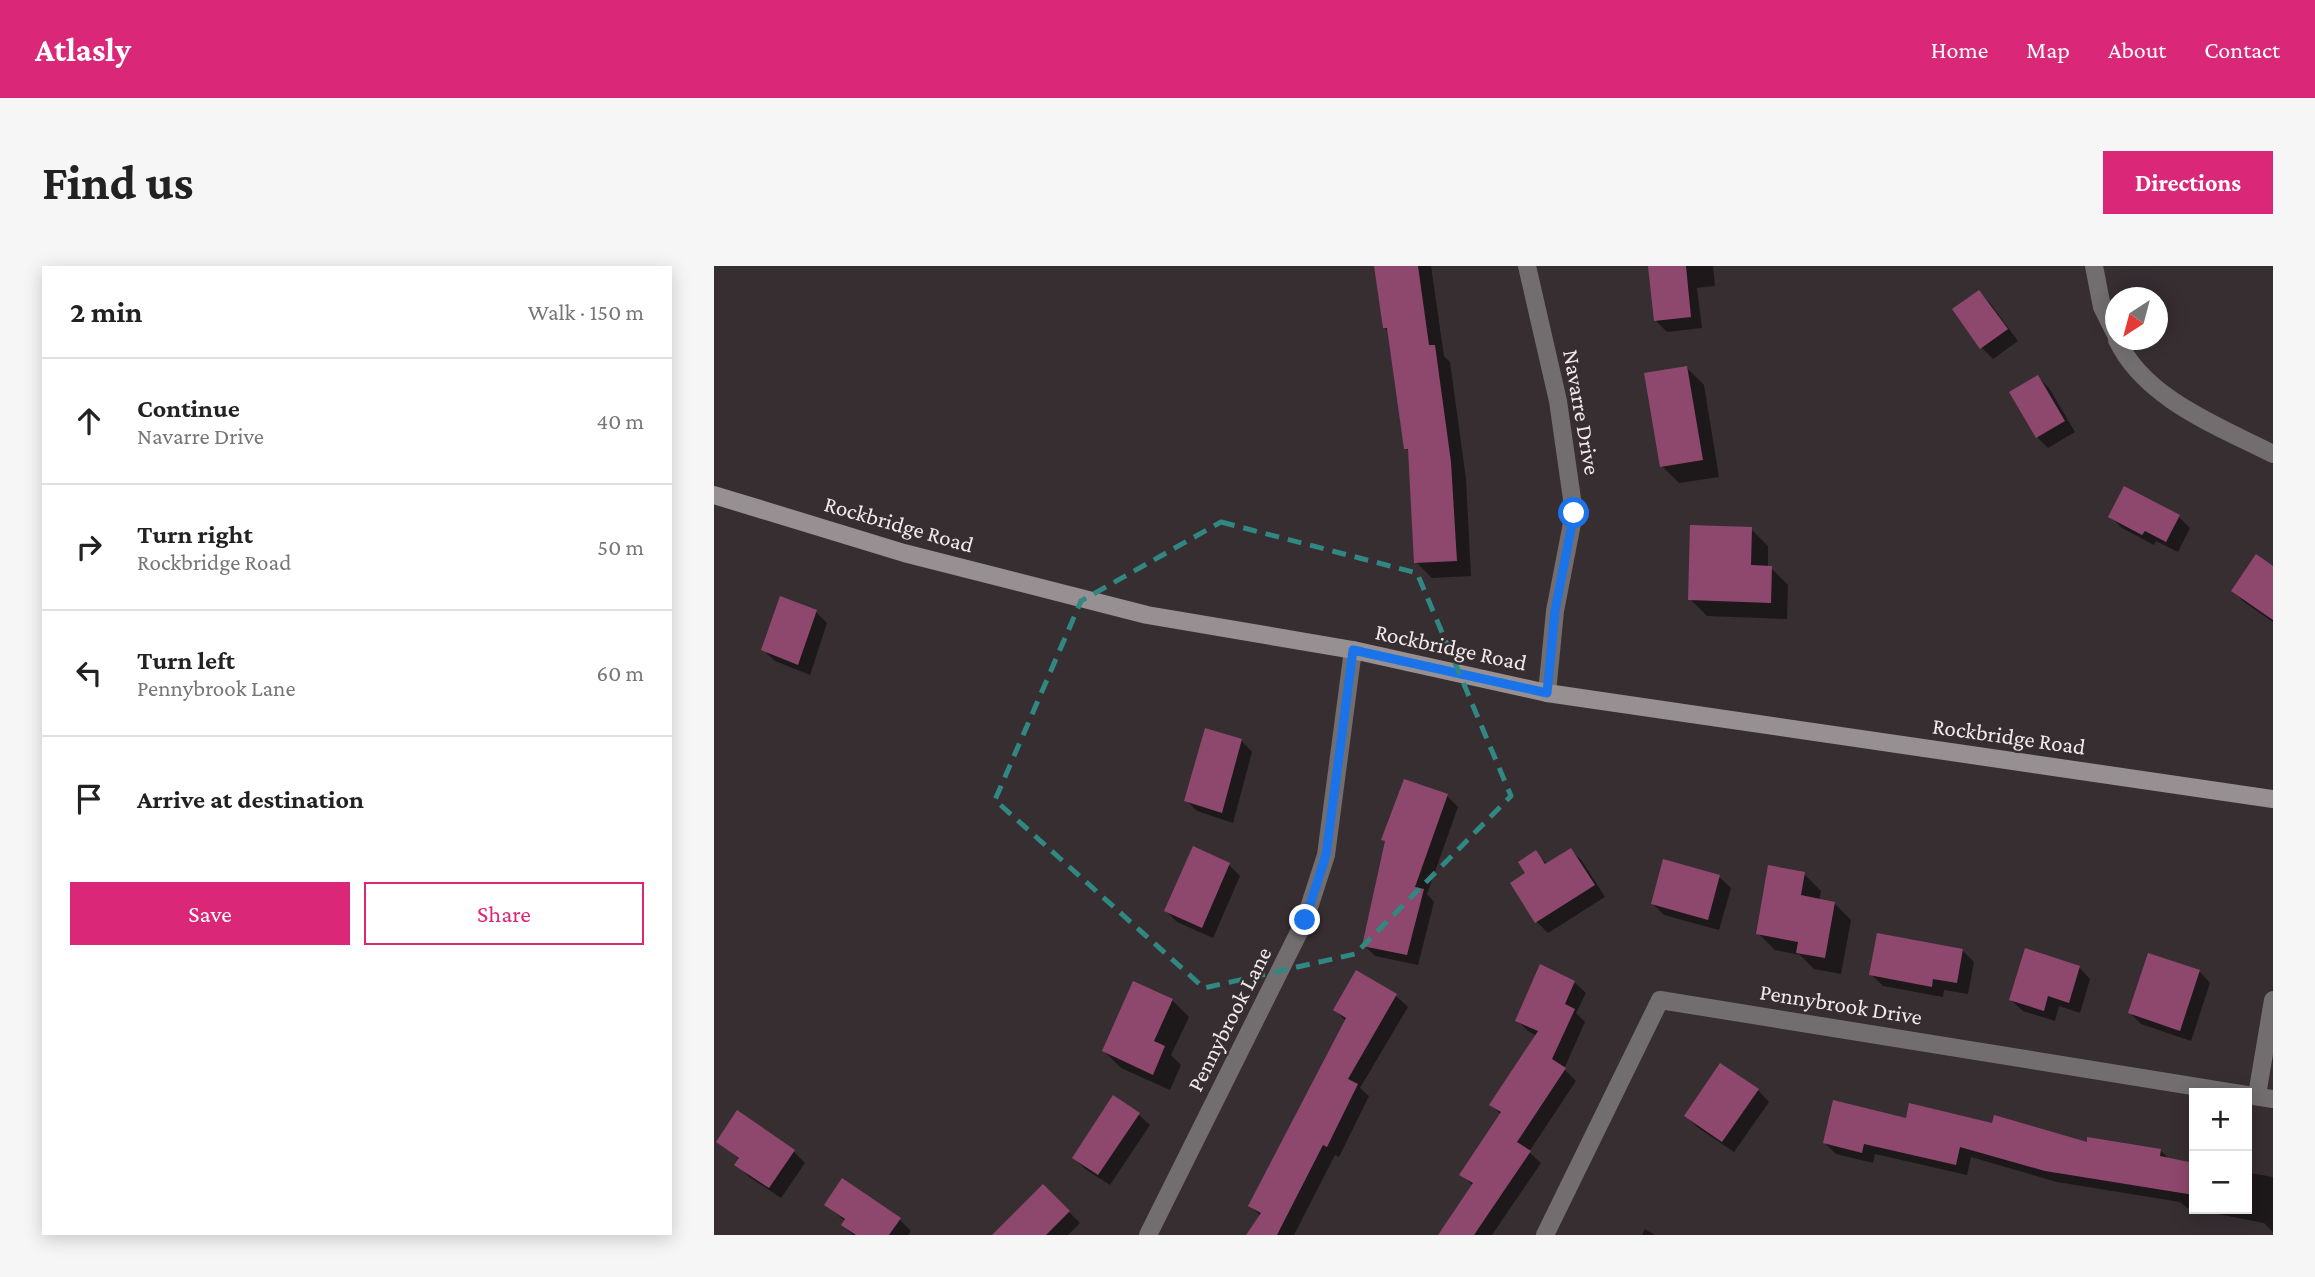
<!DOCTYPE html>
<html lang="en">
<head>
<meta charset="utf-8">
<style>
	:root { --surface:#fff; --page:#f6f6f6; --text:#222; --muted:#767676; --line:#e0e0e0; --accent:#db2777 }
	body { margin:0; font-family:"Crimson Pro",serif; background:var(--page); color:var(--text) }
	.controls { position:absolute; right:21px; bottom:21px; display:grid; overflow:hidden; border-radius:0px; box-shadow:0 4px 18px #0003 }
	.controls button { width:63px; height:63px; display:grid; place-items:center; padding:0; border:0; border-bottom:2px solid var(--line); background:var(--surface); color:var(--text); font:35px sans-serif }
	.compass { position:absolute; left:1391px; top:21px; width:63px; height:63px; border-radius:50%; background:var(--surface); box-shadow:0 4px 18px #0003; rotate:216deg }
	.stop { position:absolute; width:21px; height:21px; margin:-16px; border:5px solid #1a73e8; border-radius:50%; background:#fff }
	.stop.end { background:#1a73e8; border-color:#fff; box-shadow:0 2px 7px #0008 }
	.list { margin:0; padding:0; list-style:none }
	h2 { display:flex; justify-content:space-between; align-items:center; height:91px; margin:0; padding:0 28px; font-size:30px }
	h2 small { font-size:23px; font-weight:400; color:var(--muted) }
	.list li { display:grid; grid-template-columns:46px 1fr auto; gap:21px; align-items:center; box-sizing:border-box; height:126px; padding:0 28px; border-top:2px solid var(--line) }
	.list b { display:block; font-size:26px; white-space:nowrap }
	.list p { margin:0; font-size:23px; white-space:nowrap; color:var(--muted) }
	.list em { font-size:23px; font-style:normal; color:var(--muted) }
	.actions { display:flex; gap:14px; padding:21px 28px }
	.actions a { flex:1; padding:16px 0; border:2px solid var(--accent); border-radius:0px; text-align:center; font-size:24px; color:var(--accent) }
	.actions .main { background:var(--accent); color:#fff }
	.icon { flex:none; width:38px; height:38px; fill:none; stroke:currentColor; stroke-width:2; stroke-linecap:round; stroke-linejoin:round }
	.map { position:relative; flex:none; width:1559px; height:969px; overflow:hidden; border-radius:0px }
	header { display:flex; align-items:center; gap:42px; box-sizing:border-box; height:98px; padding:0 35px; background:var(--accent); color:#fff }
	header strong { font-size:33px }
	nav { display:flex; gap:38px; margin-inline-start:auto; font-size:24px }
	.intro { display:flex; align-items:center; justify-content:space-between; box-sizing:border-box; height:168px; padding:0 42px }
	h1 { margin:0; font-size:49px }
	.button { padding:18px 32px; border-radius:0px; background:var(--accent); color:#fff; font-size:24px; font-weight:700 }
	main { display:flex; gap:42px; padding:0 42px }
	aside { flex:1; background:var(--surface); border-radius:0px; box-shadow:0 4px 18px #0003 }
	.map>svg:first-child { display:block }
	.shadow { fill:#0007 }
	.building { fill:#8f486d }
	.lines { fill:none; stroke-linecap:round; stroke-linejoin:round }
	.minor { stroke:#726e70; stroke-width:18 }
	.secondary { stroke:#979093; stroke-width:18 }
	.route { stroke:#1a73e8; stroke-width:9 }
	.marked { fill:none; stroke:#318781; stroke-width:5; stroke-dasharray:14 9; stroke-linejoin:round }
	.labels { text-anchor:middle; stroke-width:5; stroke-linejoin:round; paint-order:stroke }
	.street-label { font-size:23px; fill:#f0eaec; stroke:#372e32 }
</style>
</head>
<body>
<header>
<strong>Atlasly</strong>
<nav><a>Home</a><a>Map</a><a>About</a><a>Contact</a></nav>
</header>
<div class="intro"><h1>Find us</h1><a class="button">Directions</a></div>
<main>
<aside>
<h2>2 min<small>Walk · 150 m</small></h2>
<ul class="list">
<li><svg class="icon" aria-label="ahead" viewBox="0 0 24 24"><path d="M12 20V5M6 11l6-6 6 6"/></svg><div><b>Continue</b><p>Navarre Drive</p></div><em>40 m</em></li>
<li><svg class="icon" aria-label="right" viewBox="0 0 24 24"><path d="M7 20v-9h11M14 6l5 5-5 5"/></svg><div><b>Turn right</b><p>Rockbridge Road</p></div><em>50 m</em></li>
<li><svg class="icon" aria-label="left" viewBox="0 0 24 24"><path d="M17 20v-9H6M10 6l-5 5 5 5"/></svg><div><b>Turn left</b><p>Pennybrook Lane</p></div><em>60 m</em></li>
<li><svg class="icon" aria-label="arrive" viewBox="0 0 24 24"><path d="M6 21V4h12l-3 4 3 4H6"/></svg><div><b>Arrive at destination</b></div></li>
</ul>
<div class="actions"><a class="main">Save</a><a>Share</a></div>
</aside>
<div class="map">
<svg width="1559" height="969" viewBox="0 0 1559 969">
	<rect width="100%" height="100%" fill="#372e32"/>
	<g class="shadow">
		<polygon points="662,0 717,0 730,90 736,96 752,213 757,310 718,312 702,296 696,187 692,182 675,66 671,62"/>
		<polygon points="936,0 999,0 1001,20 983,22 988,62 953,66 942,55"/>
		<polygon points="1265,26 1276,37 1304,75 1279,93 1268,82"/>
		<polygon points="973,102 990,119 1005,211 965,217 948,200"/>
		<polygon points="1324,111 1335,122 1361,166 1334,182 1323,171"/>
		<polygon points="1397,251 1465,251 1476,262 1464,286 1442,275 1440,279 1408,262"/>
		<polygon points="1037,263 1054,280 1054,302 1057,302 1074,319 1073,353 993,350 976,333"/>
		<polygon points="1559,302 1559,356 1530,336 1519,325"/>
		<polygon points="102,346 113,357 96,409 61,395 49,384"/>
		<polygon points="527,474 538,486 519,557 483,545 472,534"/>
		<polygon points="733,530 744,541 713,628 720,636 704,699 661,690 650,679 672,577 669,573"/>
		<polygon points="857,584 868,595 891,631 834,667 822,655 814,608 822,587 834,599"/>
		<polygon points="515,599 526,610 499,672 463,656 452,645"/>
		<polygon points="1090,608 1107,625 1105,634 1120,637 1137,654 1127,708 1100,703 1086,689 1061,684 1044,667"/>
		<polygon points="1005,611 1017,622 1005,664 950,649 939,638"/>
		<polygon points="1248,684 1260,696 1254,728 1230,724 1229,731 1169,720 1157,708"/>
		<polygon points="1365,701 1376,713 1366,747 1345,740 1341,755 1309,745 1297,734"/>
		<polygon points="1485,705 1496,717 1477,775 1427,758 1416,747"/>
		<polygon points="643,707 682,730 694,741 646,822 655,830 625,891 621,889 580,969 534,969 547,950 536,940 632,755 621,744"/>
		<polygon points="860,716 872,727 862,747 871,756 850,803 862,815 815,886 827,897 778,969 727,969 759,920 748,908 787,849 778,839 823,770 814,765 803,754"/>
		<polygon points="458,734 475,751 457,789 467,799 456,824 407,802 390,785"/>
		<polygon points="1044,824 1055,836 1020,886 983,861 972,850"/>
		<polygon points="24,847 80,886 91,897 67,932 34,910 23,898 26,894 4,875"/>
		<polygon points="424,848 436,859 396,919 371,903 360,892"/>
		<polygon points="1194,854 1374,878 1447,885 1455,893 1480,898 1480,943 1533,943 1533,903 1536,907 1559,911 1559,966 1550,957 1473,942 1466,936 1343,916 1257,891 1253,909 1161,888 1159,897 1122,888 1111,877"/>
		<polygon points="329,920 366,957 354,969 281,969"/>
		<polygon points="112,939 186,954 197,965 194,969 139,969 129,959 132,956"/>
		<polygon points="931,963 941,969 928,969"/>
	</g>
	<g class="building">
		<polygon points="660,0 704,0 715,79 721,79 737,196 743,295 700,297 694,183 690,183 673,62 669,62"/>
		<polygon points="934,0 972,0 977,51 940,55"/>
		<polygon points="1265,24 1294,63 1266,83 1238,43"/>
		<polygon points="973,100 989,194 946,201 930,107"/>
		<polygon points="1324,109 1351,155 1322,172 1295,126"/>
		<polygon points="1410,220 1466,249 1452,276 1431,265 1428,269 1394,251"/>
		<polygon points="976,259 1038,261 1037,299 1058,300 1057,337 974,334"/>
		<polygon points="1542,288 1559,300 1559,354 1517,325"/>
		<polygon points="66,330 103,344 84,399 47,384"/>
		<polygon points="491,462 528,473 508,547 470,535"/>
		<polygon points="690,513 734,528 701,621 710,623 693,689 648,680 671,575 667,574"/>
		<polygon points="479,580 516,597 488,662 450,645"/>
		<polygon points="857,582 881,619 821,657 796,617 811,607 804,596 822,584 831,598"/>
		<polygon points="949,593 1006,609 994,654 937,638"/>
		<polygon points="1054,599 1091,606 1087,629 1121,636 1111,692 1082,687 1084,676 1042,668"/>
		<polygon points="1163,667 1249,683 1243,717 1219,713 1218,721 1155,709"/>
		<polygon points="1311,682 1366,700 1355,737 1334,730 1330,745 1295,734"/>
		<polygon points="1434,687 1486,704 1466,765 1414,747"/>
		<polygon points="826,698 861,715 851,738 861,743 838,793 852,802 803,876 817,885 760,969 724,969 759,917 745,909 787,846 775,839 824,765 801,755"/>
		<polygon points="642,704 683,728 634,813 644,818 613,881 609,879 563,969 532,969 547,947 534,940 632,752 619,744"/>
		<polygon points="419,715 459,733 440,775 451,780 439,809 388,785"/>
		<polygon points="1006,797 1045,823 1008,876 970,850"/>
		<polygon points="399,829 426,847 384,909 358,892"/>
		<polygon points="1119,834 1192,852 1195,837 1278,857 1280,849 1373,876 1373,871 1447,883 1446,890 1480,897 1480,929 1331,905 1246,881 1242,899 1150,878 1148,887 1109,877"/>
		<polygon points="23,844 81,884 55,922 20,899 25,892 2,876"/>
		<polygon points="128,912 187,952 175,969 142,969 127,959 131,953 110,939"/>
		<polygon points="329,918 356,945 332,969 278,969"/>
	</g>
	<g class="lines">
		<g class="minor">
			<polyline points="813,0 844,135 860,247 841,345 833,427"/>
			<polyline points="1380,0 1388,41 1402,69"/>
			<path d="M1403,74C1431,133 1504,160 1559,188"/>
			<polyline points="1543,829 1559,734"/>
			<polyline points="434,969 591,654 612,589 639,384"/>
			<polyline points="831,969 946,734 1559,833"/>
		</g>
		<polyline class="secondary" points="0,229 190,287 433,349 639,384 833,427 1559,533"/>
	</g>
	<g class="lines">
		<polyline class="route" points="591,654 612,589 639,384 833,427 841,345 860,247"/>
	</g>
	<path class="marked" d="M507,256L703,307L797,530L641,688L490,722L281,534L367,335Z"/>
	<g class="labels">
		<g class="street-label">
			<text transform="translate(868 146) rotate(80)" y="8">Navarre Drive</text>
			<text transform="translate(185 258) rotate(16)" y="8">Rockbridge Road</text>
			<text transform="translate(737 381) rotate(12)" y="8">Rockbridge Road</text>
			<text transform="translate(1295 470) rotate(8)" y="8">Rockbridge Road</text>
			<text transform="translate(1127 738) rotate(9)" y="8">Pennybrook Drive</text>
			<text transform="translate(515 753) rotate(-63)" y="8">Pennybrook Lane</text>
		</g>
	</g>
</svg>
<div class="controls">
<button>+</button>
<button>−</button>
</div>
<svg class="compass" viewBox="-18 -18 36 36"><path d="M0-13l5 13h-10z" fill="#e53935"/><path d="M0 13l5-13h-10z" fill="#767676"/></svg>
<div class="stop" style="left:860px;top:247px"></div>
<div class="stop end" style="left:591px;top:654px"></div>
</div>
</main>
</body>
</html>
